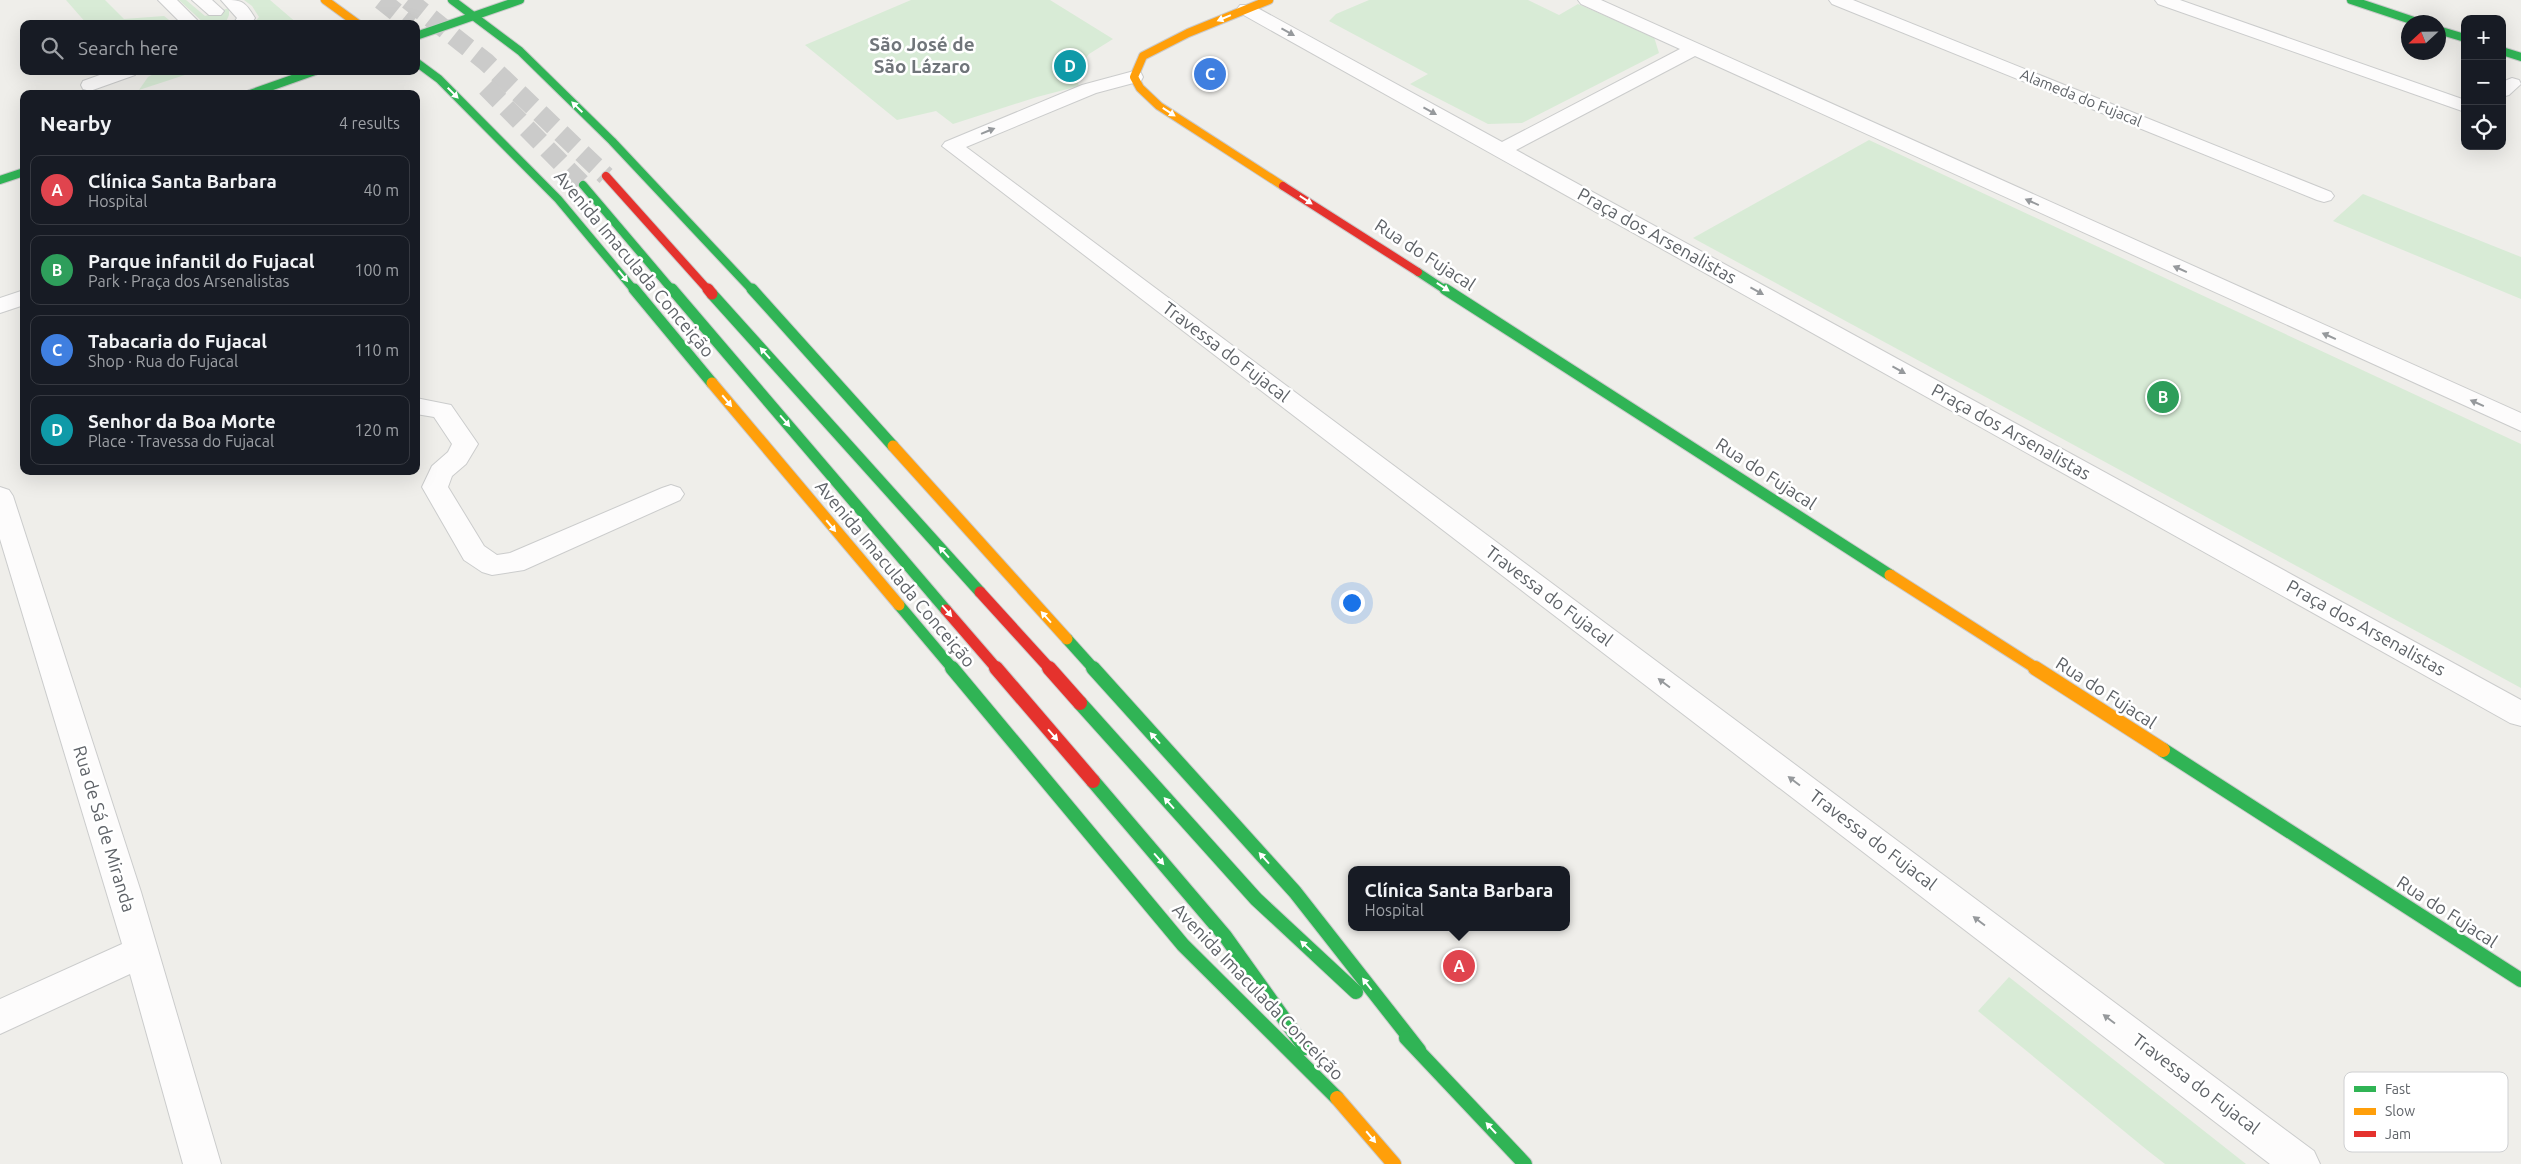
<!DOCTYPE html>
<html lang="en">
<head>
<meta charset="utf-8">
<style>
	:root { --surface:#171b24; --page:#20242c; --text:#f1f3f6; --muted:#9ea1a6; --line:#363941; --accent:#7c3aed }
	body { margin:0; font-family:Ubuntu,sans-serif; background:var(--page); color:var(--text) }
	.controls { position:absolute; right:15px; top:15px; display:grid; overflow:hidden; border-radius:10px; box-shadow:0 5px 20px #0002 }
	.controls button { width:45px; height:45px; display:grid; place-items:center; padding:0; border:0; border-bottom:1px solid var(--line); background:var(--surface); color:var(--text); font:25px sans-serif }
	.compass { position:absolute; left:2401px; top:15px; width:45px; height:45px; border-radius:50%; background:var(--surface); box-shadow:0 5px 20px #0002; rotate:248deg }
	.you { position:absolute; left:1351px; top:602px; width:18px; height:18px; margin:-12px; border:4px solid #fff; border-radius:50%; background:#1a73e8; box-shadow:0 0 0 8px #1a73e833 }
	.badge { display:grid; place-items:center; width:32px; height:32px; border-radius:50%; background:var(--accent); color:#fff; font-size:16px; font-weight:700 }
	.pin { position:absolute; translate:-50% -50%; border:2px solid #fff; box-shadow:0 1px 5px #0006 }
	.popup { position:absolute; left:1348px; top:866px; width:222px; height:65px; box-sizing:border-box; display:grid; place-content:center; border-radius:10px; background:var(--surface); filter:drop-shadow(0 1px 4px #0005); font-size:16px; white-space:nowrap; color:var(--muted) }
	.popup b { font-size:19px; color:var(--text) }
	.popup::after { content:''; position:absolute; left:50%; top:100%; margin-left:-10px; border:10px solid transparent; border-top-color:var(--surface) }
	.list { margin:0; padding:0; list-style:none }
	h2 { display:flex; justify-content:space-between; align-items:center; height:65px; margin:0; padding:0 20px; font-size:21px }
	h2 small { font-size:16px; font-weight:400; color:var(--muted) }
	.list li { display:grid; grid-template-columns:32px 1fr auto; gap:15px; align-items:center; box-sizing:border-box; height:70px; margin:0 10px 10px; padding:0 10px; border:1px solid var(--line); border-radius:10px }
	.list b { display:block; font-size:19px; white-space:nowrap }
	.list p { margin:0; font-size:16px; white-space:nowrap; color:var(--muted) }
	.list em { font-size:16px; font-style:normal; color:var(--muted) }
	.icon { flex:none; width:28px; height:28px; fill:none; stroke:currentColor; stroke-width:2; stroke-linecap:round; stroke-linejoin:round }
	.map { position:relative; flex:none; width:2521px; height:1164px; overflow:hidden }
	.search { position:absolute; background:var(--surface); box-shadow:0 5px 20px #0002; left:20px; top:20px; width:400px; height:55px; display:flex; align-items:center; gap:12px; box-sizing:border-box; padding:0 18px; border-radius:10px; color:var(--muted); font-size:19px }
	.panel { position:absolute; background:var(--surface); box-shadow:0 5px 20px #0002; left:20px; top:90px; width:400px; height:385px; border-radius:10px }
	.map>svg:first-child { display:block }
	.green { fill:#d8ebd6 }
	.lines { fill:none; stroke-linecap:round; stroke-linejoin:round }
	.primary-tunnel { stroke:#cbcbca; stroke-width:19; stroke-dasharray:19 10; stroke-linecap:butt }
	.lane-casing { stroke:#cbcccc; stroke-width:2 }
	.street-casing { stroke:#cbcccc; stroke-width:2 }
	.fast-far2-casing { stroke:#cacacb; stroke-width:10 }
	.fast-far1-casing { stroke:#cacacb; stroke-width:13 }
	.fast-casing { stroke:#cacacb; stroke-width:16 }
	.slow-far2-casing { stroke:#cacacb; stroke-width:10 }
	.slow-far1-casing { stroke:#cacacb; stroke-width:13 }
	.slow-casing { stroke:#cacacb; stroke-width:16 }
	.jam-far2-casing { stroke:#cacacb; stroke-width:10 }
	.jam-far1-casing { stroke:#cacacb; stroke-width:13 }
	.jam-casing { stroke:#cacacb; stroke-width:16 }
	.lane { fill:#fdfcfc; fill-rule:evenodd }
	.street { fill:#fdfcfc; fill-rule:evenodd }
	.fast-far2 { stroke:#30b455; stroke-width:8 }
	.fast-far1 { stroke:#30b455; stroke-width:11 }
	.fast { stroke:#30b455; stroke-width:14 }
	.slow-far2 { stroke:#ff9f0a; stroke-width:8 }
	.slow-far1 { stroke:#ff9f0a; stroke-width:11 }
	.slow { stroke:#ff9f0a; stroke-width:14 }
	.jam-far2 { stroke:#e5322d; stroke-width:8 }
	.jam-far1 { stroke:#e5322d; stroke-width:11 }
	.jam { stroke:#e5322d; stroke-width:14 }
	.oneway { fill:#fff }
	.oneway2 { fill:#96999c }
	.labels { text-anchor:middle; stroke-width:5; stroke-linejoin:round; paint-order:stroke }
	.far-street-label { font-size:15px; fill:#5f6368; stroke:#fff }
	.street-label { font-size:18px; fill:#5f6368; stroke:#fff }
	.far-district-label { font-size:19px; font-weight:bold; fill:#70757a; stroke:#fff }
	.key { fill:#fff; stroke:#cfd0d2; stroke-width:1 }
	.key-label { font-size:14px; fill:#5f6368 }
</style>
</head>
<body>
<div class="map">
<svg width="2521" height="1164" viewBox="0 0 2521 1164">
	<rect width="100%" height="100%" fill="#efeeea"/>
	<g class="green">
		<polygon points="66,0 105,0 124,19 164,16 174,24 87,24"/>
		<polygon points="179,0 186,0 205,16 229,8 229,15 225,24 205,24"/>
		<polygon points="244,0 270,0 298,24 253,24 259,17 252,6"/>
		<polygon points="911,0 1050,0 1113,39 1089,54 1081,64 1066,61 1060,68 1074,72 1079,86 1037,97 953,124 936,111 897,120 805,45"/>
		<polygon points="1369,0 1528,0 1559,15 1578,4 1654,37 1659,53 1522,123 1488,124 1410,84 1428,74 1329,21 1336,14"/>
		<polygon points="159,71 197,71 139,90 148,77"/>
		<polygon points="1869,140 2521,444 2521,688 1693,238"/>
		<polygon points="2363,194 2521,257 2521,299 2333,221"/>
		<polygon points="2009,977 2246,1164 2165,1164 2147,1150 1978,1011"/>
	</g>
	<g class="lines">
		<g class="primary-tunnel">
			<polyline points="381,0 411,24"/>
			<polyline points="408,0 486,62 606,176"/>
			<polyline points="486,87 583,185"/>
		</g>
		<defs>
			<g id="lane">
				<polygon points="192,0 212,0 224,11 221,15 209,15"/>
				<path d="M221,0C242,0 244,0 255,18L251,24H233L237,18Z"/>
			</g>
			<g id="street">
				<polygon points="158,0 177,0 197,20 195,24 177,24 179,21"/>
				<polygon points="1578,0 1601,0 2521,413 2521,431 1695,56 1516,150 2521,700 2521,726 2510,723 1240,13 1237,9 1240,5 1252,5 1502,142 1680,49 1581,4"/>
				<polygon points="1829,0 1853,0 2331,192 2334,196 2331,200 2324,202 2317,200 1832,4"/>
				<polygon points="2155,0 2180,0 2465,100 2465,112 2158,4"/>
				<polygon points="111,71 138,71 135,75 90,91 83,89 81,85 83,81"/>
				<polygon points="1134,71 1141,73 1143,77 1141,81 1096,93 966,147 2314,1151 2320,1164 2270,1164 942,146 945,142 1082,85"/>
				<polygon points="2512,78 2519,80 2521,84 2509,95 2502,97 2502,82"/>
				<polygon points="24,290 24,305 0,313 0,298"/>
				<polygon points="416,398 451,405 478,444 466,464 452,476 448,487 484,546 497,555 510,553 662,488 671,485 680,488 684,494 680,500 524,570 492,575 482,572 464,560 422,487 432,466 448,452 452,444 434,417 416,414"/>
				<polygon points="0,487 9,490 13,496 141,892 221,1164 183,1164 130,974 0,1034 0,999 122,944 0,539"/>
			</g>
			<g id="fast-far2">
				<polyline points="452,0 520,51 612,141 753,291"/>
				<polyline points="2351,0 2417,22"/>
				<polyline points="2438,30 2465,38"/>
				<polyline points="416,36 520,0"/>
				<polyline points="2502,51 2521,57"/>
				<polyline points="416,62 439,79 558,199 635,291"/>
				<polyline points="250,94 315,71"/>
				<polyline points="0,180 24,172"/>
				<polyline points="583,185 673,291"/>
				<polyline points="1418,272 1447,291"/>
			</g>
			<g id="fast-far1">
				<polyline points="634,289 712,383"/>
				<polyline points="672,289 946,610"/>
				<polyline points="752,289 893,446"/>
				<polyline points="1445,289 1890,575"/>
				<polyline points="712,294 980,592"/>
				<polyline points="899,605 953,669"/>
				<polyline points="1067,639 1094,669"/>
			</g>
			<g id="fast">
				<polyline points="952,668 1183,945 1337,1098"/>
				<polyline points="1093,668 1295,892 1419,1050"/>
				<polyline points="1080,703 1256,899 1356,992"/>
				<polyline points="2163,750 2521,980"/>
				<polyline points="1093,781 1225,936 1305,1048"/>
				<polyline points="1406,1038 1525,1164"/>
			</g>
			<g id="slow-far2">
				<polyline points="325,0 358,24"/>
				<polyline points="1269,0 1188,33 1143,56 1134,77 1140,88 1159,106 1283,186"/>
			</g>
			<g id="slow-far1">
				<polyline points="712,383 899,605"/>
				<polyline points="893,446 1067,639"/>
				<polyline points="1890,575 2037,669"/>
			</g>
			<g id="slow">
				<polyline points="2035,668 2163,750"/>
				<polyline points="1337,1098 1394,1164"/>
			</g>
			<g id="jam-far2">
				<polyline points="606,176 709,291"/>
				<polyline points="1283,186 1418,272"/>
			</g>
			<g id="jam-far1">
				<polyline points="708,289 712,294"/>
				<polyline points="980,592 1050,669"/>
				<polyline points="946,610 997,669"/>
			</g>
			<g id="jam">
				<polyline points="996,668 1093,781"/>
				<polyline points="1049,668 1080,703"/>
			</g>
		</defs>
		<use href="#lane" class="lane-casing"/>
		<use href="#street" class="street-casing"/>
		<use href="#fast-far2" class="fast-far2-casing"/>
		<use href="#fast-far1" class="fast-far1-casing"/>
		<use href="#fast" class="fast-casing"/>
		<use href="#slow-far2" class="slow-far2-casing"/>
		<use href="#slow-far1" class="slow-far1-casing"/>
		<use href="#slow" class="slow-casing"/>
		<use href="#jam-far2" class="jam-far2-casing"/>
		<use href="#jam-far1" class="jam-far1-casing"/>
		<use href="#jam" class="jam-casing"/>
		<use href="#lane" class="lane"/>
		<use href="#street" class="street"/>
		<use href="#fast-far2" class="fast-far2"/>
		<use href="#fast-far1" class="fast-far1"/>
		<use href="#fast" class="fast"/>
		<use href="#slow-far2" class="slow-far2"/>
		<use href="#slow-far1" class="slow-far1"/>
		<use href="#slow" class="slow"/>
		<use href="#jam-far2" class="jam-far2"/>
		<use href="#jam-far1" class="jam-far1"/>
		<use href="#jam" class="jam"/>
	</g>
	<defs><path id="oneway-solid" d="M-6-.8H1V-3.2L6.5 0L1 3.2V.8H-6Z" transform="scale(1.25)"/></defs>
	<g class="oneway">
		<use href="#oneway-solid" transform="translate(1224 18) rotate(157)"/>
		<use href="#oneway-solid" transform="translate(453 93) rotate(45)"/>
		<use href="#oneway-solid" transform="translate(577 107) rotate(-136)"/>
		<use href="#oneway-solid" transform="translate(1169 112) rotate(33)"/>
		<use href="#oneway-solid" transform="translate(1306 200) rotate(33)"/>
		<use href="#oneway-solid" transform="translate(623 276) rotate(50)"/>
		<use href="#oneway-solid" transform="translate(1443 287) rotate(33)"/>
		<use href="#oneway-solid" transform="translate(765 353) rotate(-132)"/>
		<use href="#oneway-solid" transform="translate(727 401) rotate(50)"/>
		<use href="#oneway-solid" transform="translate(785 421) rotate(49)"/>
		<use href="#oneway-solid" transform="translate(831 526) rotate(50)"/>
		<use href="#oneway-solid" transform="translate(944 552) rotate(-132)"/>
		<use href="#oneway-solid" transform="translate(947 611) rotate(49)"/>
		<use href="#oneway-solid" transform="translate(1046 617) rotate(-132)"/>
		<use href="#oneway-solid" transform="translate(1053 735) rotate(49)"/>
		<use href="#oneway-solid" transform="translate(1155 738) rotate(-132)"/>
		<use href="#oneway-solid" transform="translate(1169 803) rotate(-132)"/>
		<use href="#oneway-solid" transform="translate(1264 858) rotate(-132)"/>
		<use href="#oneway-solid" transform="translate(1159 859) rotate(49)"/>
		<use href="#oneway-solid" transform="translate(1306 946) rotate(-137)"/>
		<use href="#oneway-solid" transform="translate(1367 984) rotate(-128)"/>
		<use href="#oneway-solid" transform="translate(1491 1128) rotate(-133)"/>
		<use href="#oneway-solid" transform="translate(1371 1137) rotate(50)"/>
	</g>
	<g class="oneway2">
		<use href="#oneway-solid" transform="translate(1288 32) rotate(29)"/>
		<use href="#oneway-solid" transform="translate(1430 111) rotate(29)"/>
		<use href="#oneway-solid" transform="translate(988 131) rotate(-22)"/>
		<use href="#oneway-solid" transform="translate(2032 202) rotate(-156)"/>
		<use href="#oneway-solid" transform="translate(2180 269) rotate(-156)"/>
		<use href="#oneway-solid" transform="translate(1757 291) rotate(29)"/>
		<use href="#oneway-solid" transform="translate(2329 336) rotate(-156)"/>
		<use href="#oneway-solid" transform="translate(1899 370) rotate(29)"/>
		<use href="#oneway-solid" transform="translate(2477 403) rotate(-156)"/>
		<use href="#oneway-solid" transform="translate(1664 683) rotate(-143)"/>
		<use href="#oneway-solid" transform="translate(1794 781) rotate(-143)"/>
		<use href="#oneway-solid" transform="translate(1979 921) rotate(-143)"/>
		<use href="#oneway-solid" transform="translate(2109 1019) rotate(-143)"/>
	</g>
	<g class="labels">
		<g class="far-street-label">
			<text transform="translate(2081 98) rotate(22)" y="5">Alameda do Fujacal</text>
		</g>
		<g class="street-label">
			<text transform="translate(1657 236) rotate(29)" y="6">Praça dos Arsenalistas</text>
			<text transform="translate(1425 255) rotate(33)" y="6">Rua do Fujacal</text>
			<text transform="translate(634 264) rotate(50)" y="6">Avenida Imaculada Conceição</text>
			<text transform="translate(1226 352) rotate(37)" y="6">Travessa do Fujacal</text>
			<text transform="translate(2011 432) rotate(29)" y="6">Praça dos Arsenalistas</text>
			<text transform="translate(1766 474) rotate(33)" y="6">Rua do Fujacal</text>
			<text transform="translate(895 574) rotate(50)" y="6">Avenida Imaculada Conceição</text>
			<text transform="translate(1549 596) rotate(37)" y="6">Travessa do Fujacal</text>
			<text transform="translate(2366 628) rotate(29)" y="6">Praça dos Arsenalistas</text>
			<text transform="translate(2106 693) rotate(33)" y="6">Rua do Fujacal</text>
			<text transform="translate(104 829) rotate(73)" y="6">Rua de Sá de Miranda</text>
			<text transform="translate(1873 840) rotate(37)" y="6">Travessa do Fujacal</text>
			<text transform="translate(2447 912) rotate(33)" y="6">Rua do Fujacal</text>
			<text transform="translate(1258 992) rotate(46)" y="6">Avenida Imaculada Conceição</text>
			<text transform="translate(2196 1084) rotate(37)" y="6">Travessa do Fujacal</text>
		</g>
		<g class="far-district-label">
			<text x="922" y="51">São José de<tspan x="922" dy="22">São Lázaro</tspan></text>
		</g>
	</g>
	<rect x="2344" y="1072" width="164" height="80" rx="8" class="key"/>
	<rect x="2354" y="1086" width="22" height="6" fill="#30b455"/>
	<rect x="2354" y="1108" width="22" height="7" fill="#ff9f0a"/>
	<rect x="2354" y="1131" width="22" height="6" fill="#e5322d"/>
	<g class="key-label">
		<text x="2385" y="1094">Fast</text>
		<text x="2385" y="1116">Slow</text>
		<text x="2385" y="1139">Jam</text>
	</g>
</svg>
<div class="controls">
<button>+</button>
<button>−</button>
<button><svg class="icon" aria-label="locate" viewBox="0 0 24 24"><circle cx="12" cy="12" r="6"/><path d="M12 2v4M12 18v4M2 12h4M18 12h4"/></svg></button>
</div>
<svg class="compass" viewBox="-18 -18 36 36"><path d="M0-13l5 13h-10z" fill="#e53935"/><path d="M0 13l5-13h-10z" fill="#9ea1a6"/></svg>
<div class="you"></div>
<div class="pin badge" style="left:1459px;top:966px;background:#e0444e">A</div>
<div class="popup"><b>Clínica Santa Barbara</b>Hospital</div>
<div class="pin badge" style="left:2163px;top:397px;background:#2e9e5b">B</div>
<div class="pin badge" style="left:1210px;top:74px;background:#3f7fe0">C</div>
<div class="pin badge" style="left:1070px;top:66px;background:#0f9aa8">D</div>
<div class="search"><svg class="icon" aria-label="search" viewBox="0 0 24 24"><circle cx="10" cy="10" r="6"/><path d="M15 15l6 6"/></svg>Search here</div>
<section class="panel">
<h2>Nearby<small>4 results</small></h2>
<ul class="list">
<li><span class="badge" style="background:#e0444e">A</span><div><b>Clínica Santa Barbara</b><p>Hospital</p></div><em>40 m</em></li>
<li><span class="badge" style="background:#2e9e5b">B</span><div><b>Parque infantil do Fujacal</b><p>Park · Praça dos Arsenalistas</p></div><em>100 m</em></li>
<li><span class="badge" style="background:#3f7fe0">C</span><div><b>Tabacaria do Fujacal</b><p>Shop · Rua do Fujacal</p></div><em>110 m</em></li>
<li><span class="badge" style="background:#0f9aa8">D</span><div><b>Senhor da Boa Morte</b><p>Place · Travessa do Fujacal</p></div><em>120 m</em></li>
</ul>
</section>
</div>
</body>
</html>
